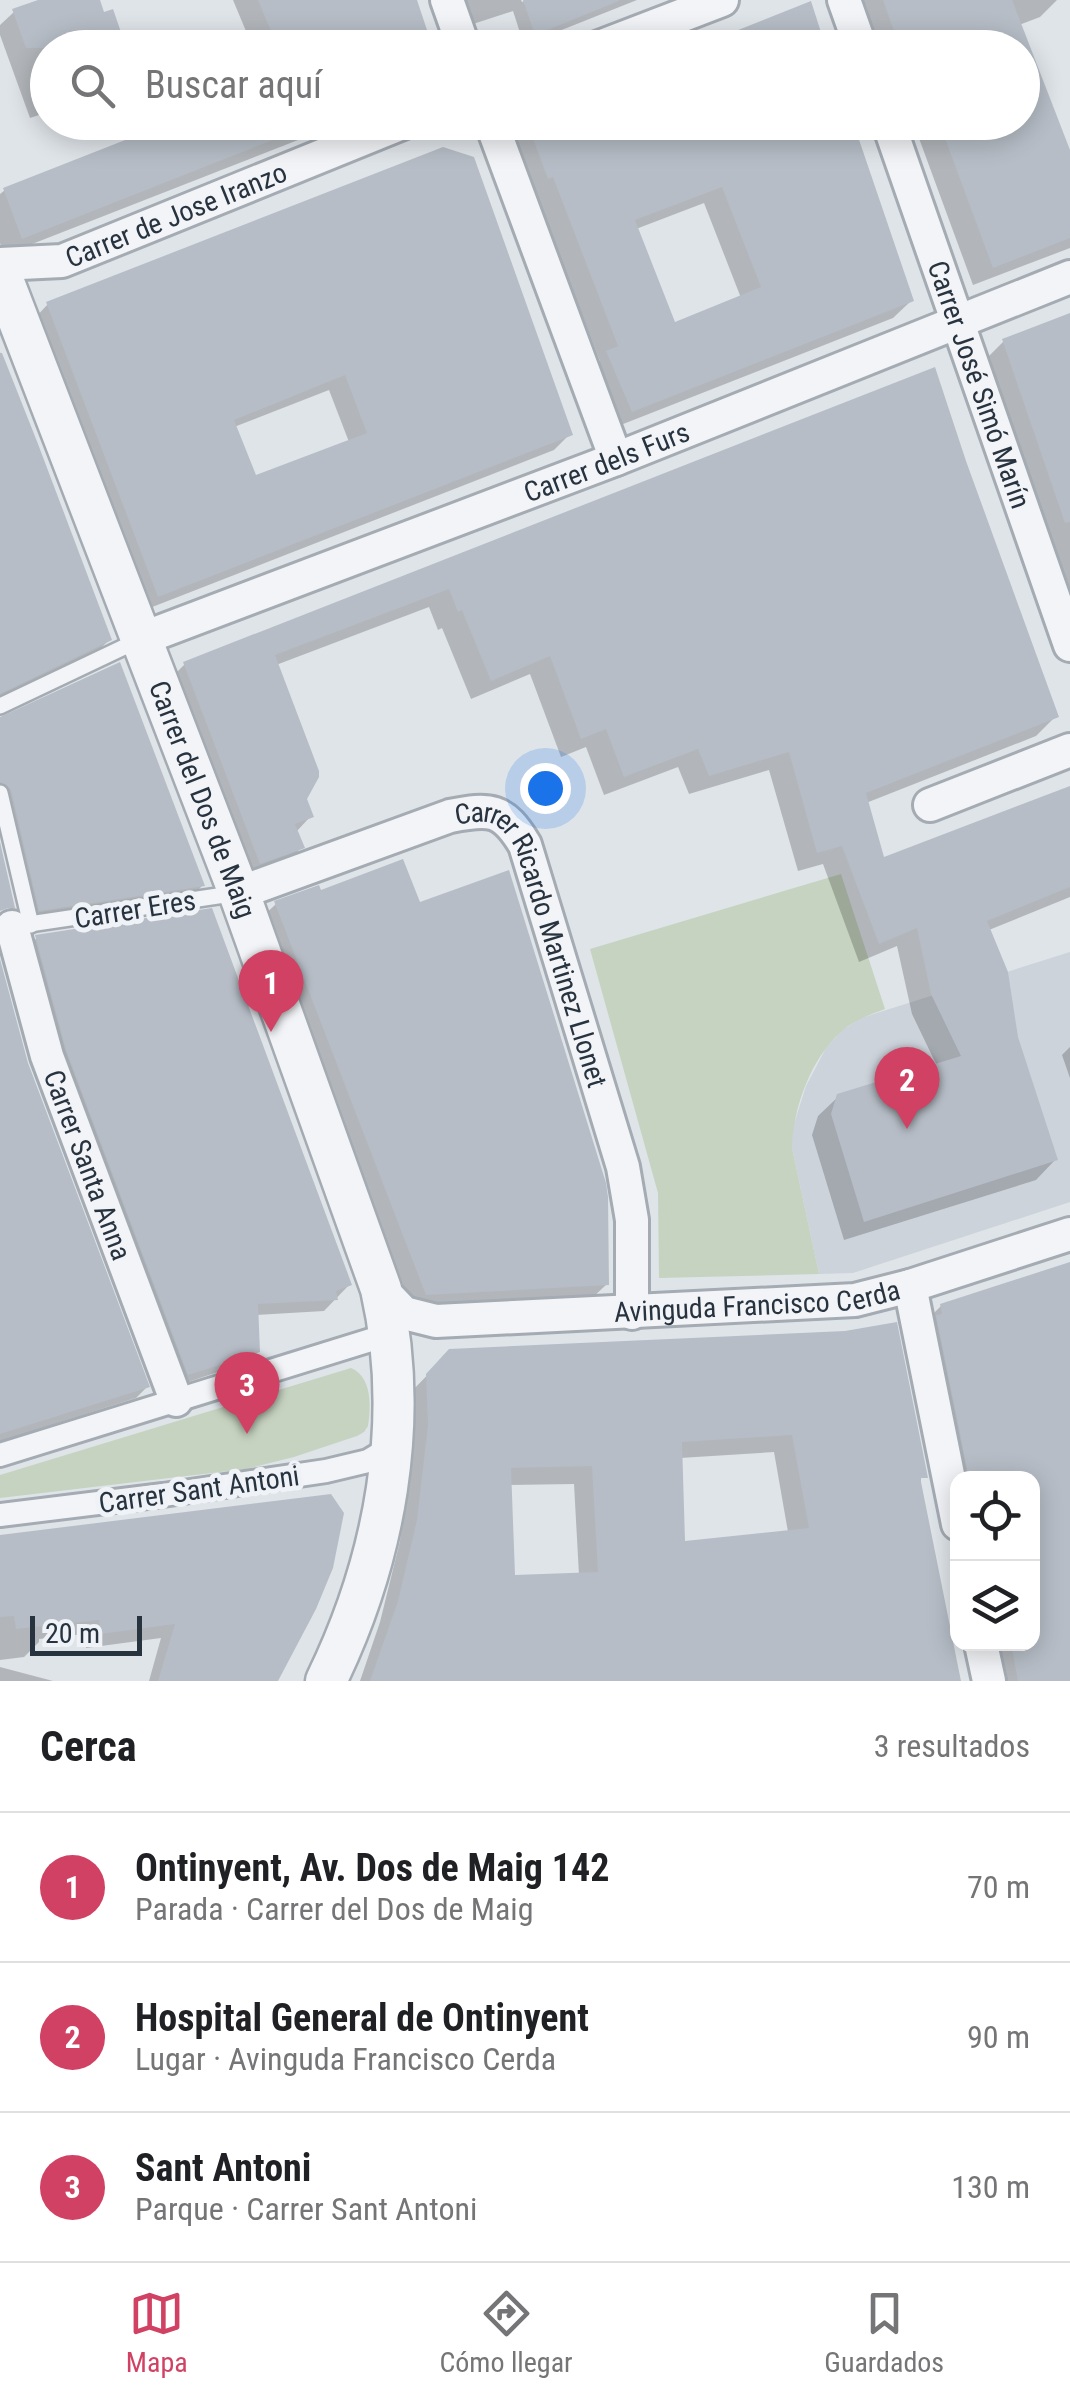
<!DOCTYPE html>
<html lang="es">
<head>
<meta charset="utf-8">
<style>
	:root { --surface:#fff; --page:#f2f2f2; --text:#202124; --muted:#757577; --line:#e0e0e0; --accent:#d14163 }
	body { margin:0; font-family:"Roboto Condensed",sans-serif; background:var(--page); color:var(--text) }
	.controls { position:absolute; right:30px; bottom:30px; display:grid; overflow:hidden; border-radius:20px; box-shadow:0 5px 25px #0003 }
	.controls button { width:90px; height:90px; display:grid; place-items:center; padding:0; border:0; border-bottom:2px solid var(--line); background:var(--surface); color:var(--text); font:50px sans-serif }
	.scale { position:absolute; left:30px; bottom:25px; width:112px; box-sizing:border-box; padding-left:10px; border:5px solid #283340; border-top:0; font-size:28px; line-height:35px; white-space:nowrap; color:#283340; -webkit-text-stroke:8px #eff2f6; paint-order:stroke }
	.you { position:absolute; left:545px; top:788px; width:35px; height:35px; margin:-25px; border:8px solid #fff; border-radius:50%; background:#1a73e8; box-shadow:0 0 0 15px #1a73e833 }
	.badge { display:grid; place-items:center; width:65px; height:65px; border-radius:50%; background:var(--accent); color:#fff; font-size:32px; font-weight:700 }
	.pin { position:absolute; translate:-50% -82px; filter:drop-shadow(0 2px 5px #0008) }
	.pin::after { content:''; position:absolute; top:52px; width:35px; height:30px; background:inherit; clip-path:polygon(0 0,100% 0,50% 100%) }
	.list { margin:0; padding:0; list-style:none }
	h2 { display:flex; justify-content:space-between; align-items:center; height:130px; margin:0; padding:0 40px; font-size:42px }
	h2 small { font-size:32px; font-weight:400; color:var(--muted) }
	.list li { display:grid; grid-template-columns:65px 1fr auto; gap:30px; align-items:center; box-sizing:border-box; height:150px; padding:0 40px; border-top:2px solid var(--line) }
	.list b { display:block; font-size:38px; white-space:nowrap }
	.list p { margin:0; font-size:32px; white-space:nowrap; color:var(--muted) }
	.list em { font-size:32px; font-style:normal; color:var(--muted) }
	.icon { flex:none; width:55px; height:55px; fill:none; stroke:currentColor; stroke-width:2; stroke-linecap:round; stroke-linejoin:round }
	.map { position:relative; flex:none; width:1070px; height:1681px; overflow:hidden }
	.search { position:absolute; background:var(--surface); box-shadow:0 5px 25px #0003; left:30px; right:30px; top:30px; height:110px; display:flex; align-items:center; gap:25px; box-sizing:border-box; padding:0 35px; border-radius:55px; color:var(--muted); font-size:38px }
	.sheet { height:580px; background:var(--surface) }
	nav { display:flex; justify-content:space-around; align-items:center; box-sizing:border-box; height:140px; border-top:2px solid var(--line); background:var(--surface); font-size:28px; color:var(--muted) }
	nav a { display:grid; justify-items:center; gap:5px }
	nav .on { color:var(--accent) }
	.map>svg:first-child { display:block }
	.built { fill:#cdd3db }
	.green { fill:#c6d3c0 }
	.shadow { fill:#0003; fill-rule:evenodd }
	.building { fill:#b6bdc6; fill-rule:evenodd }
	.lines { fill:none; stroke-linecap:round; stroke-linejoin:round }
	.service-casing { stroke:#a4abb3; stroke-width:20 }
	.pedestrian-casing { stroke:#a4abb3; stroke-width:28 }
	.minor-casing { stroke:#a4abb3; stroke-width:38 }
	.tertiary-casing { stroke:#a4abb3; stroke-width:45 }
	.service { stroke:#f2f4f7; stroke-width:15 }
	.pedestrian { stroke:#f2f4f7; stroke-width:22 }
	.minor { stroke:#f2f4f7; stroke-width:32 }
	.tertiary { stroke:#f2f4f7; stroke-width:40 }
	.labels { text-anchor:middle; stroke-width:10; stroke-linejoin:round; paint-order:stroke }
	.street-label { font-size:28px; fill:#283340; stroke:#eff2f6 }
</style>
</head>
<body>
<div class="map">
<svg width="1070" height="1681" viewBox="0 0 1070 1681">
	<rect width="100%" height="100%" fill="#dfe4e9"/>
	<polygon class="built" points="1070,952 1070,1202 853,1273 819,1274 792,1148 792,1130 806,1086 826,1048 842,1030 861,1018"/>
	<g class="green">
		<path d="M841,874L885,1009C870,1015 854,1020 842,1031C811,1058 793,1108 792,1148L819,1274L659,1278L658,1193L590,949Z"/>
		<path d="M351,1368C372,1377 371,1406 368,1426L364,1432L357,1436L294,1457L246,1469L0,1498V1475Z"/>
	</g>
	<g class="shadow">
		<polygon points="45,0 98,0 103,15 120,37 114,43 48,48 48,112 30,118 0,35 0,25 14,12"/>
		<polygon points="233,0 414,0 430,48 253,48"/>
		<polygon points="465,0 521,0 522,2 527,0 637,0 524,45 513,11 473,24"/>
		<polygon points="857,0 1057,0 1040,17 1019,25 1070,157 1070,248 973,285 913,122 1022,122 1022,48 875,48"/>
		<polygon points="179,122 344,122 4,255 0,243 0,194 5,190"/>
		<path d="M520,122H850L912,300L893,318L613,428L590,371L600,361L535,193L530,195L507,135ZM704,203L741,298L674,326L636,229Z"/>
		<path d="M472,159L570,434L554,450L142,611L32,321L48,304ZM329,390L349,442L255,478L234,427Z"/>
		<polygon points="1070,315 1070,598 987,358 1003,342"/>
		<polygon points="0,352 109,640 98,651 0,697"/>
		<polygon points="933,371 1056,716 1036,736 866,803 883,861 1070,789 1070,897 989,930 1016,1038 1055,1160 1036,1180 844,1240 812,1135 818,1116 839,1096 937,1066 912,1014 897,946 859,962 823,864 798,871 769,770 689,794 678,767 604,795 586,747 561,757 530,674 471,699 442,628 438,630 429,607 276,665 305,798 311,816 296,832 302,847 282,867 240,882 165,684 185,664"/>
		<polygon points="0,718 202,886 191,897 28,921 0,801"/>
		<polygon points="276,904 419,905 607,1284 592,1298 412,1308 261,918"/>
		<polygon points="38,937 350,1284 324,1311 256,1315 257,1351 245,1363 176,1386 24,950"/>
		<polygon points="0,969 26,1064 147,1387 136,1398 0,1441"/>
		<polygon points="1070,1047 1070,1078 1062,1055"/>
		<polygon points="1070,1264 1070,1681 992,1681 984,1644 1032,1644 1032,1478 958,1478 919,1328 941,1306"/>
		<path d="M450,1352L894,1361L959,1681H360L380,1622L400,1541L410,1445L408,1395ZM774,1452L788,1532L683,1544L680,1458ZM574,1484L579,1575L513,1577L509,1485Z"/>
		<polygon points="0,1537 313,1608 275,1681 149,1681 161,1638 86,1648 84,1634 39,1639 39,1642 24,1657 0,1660"/>
		<polygon points="0,1667 53,1681 0,1681"/>
	</g>
	<g class="building">
		<polygon points="38,0 100,0 104,12 113,9 123,38 116,41 118,48 26,48 12,9"/>
		<polygon points="258,0 417,0 433,48 278,48"/>
		<polygon points="523,0 619,0 619,1 535,35"/>
		<polygon points="883,0 1012,0 1070,150 1070,238 993,268 939,122 1022,122 1022,48 900,48"/>
		<polygon points="811,1 826,48 699,48 698,46"/>
		<polygon points="171,122 313,124 22,239 3,188"/>
		<path d="M527,122H853L914,301L632,412L606,351L618,346L553,177L548,179ZM722,187L761,287L675,322L635,220Z"/>
		<path d="M443,147L474,157L573,435L158,597L46,302ZM345,375L367,433L256,475L234,420Z"/>
		<polygon points="1070,313 1070,522 1065,523 1002,339"/>
		<polygon points="0,353 2,353 38,444 112,640 0,694"/>
		<polygon points="935,367 966,461 1059,717 866,793 884,857 1070,786 1070,887 987,921 1008,972 1018,1037 1058,1160 864,1222 831,1114 837,1094 961,1056 931,994 917,928 879,944 842,846 817,853 789,752 709,776 698,749 624,777 606,729 581,739 550,656 491,681 462,610 458,612 449,589 275,655 319,771 319,777 307,799 314,817 295,824 305,848 260,864 183,662"/>
		<polygon points="120,662 205,886 39,911 11,790 7,785 0,782 0,717"/>
		<polygon points="0,842 15,908 8,908 0,911"/>
		<polygon points="403,859 420,902 509,870 606,1183 608,1197 609,1285 426,1295 274,901 319,885 321,890"/>
		<polygon points="212,908 352,1285 336,1291 338,1300 258,1304 260,1352 188,1375 66,1050 35,935"/>
		<polygon points="0,959 28,1063 150,1387 0,1434"/>
		<polygon points="1070,1262 1070,1681 1018,1681 1011,1644 1032,1644 1032,1478 976,1478 974,1471 968,1473 936,1315 942,1314 940,1304"/>
		<path d="M897,1322L928,1478H921V1482L961,1681H370L398,1601L417,1520L428,1425L426,1374L449,1349L845,1331ZM792,1435L809,1528L685,1541L682,1442ZM592,1466L598,1572L515,1575L511,1468Z"/>
		<polygon points="331,1494 344,1513 333,1568 316,1609 278,1681 158,1681 175,1624 101,1634 99,1620 16,1629 14,1616 0,1617 0,1535"/>
	</g>
	<g class="lines">
		<defs>
			<g id="service">
				<polyline points="0,706 141,639"/>
				<polyline points="0,793 31,925"/>
				<polyline points="9,927 238,893"/>
			</g>
			<g id="pedestrian">
				<polyline points="0,1455 390,1334"/>
				<polyline points="0,1515 163,1495 326,1471 368,1461 393,1446"/>
			</g>
			<g id="minor">
				<polyline points="447,0 464,48"/>
				<polyline points="844,0 861,48"/>
				<polyline points="597,48 722,0"/>
				<polyline points="491,122 616,459"/>
				<path id="s1" d="M888,122L1070,645"/>
				<path id="s2" d="M0,264L62,261L405,122"/>
				<path id="s3" d="M141,639L616,459L1070,277"/>
				<polyline points="930,805 1070,750"/>
				<path id="s4" d="M239,893L450,816C490,808 503,808 525,845L623,1167L632,1220V1313"/>
				<path id="s5" d="M12,927L47,1056L176,1400"/>
				<polyline points="910,1286 958,1524"/>
				<path id="s6" d="M381,1289L404,1313L436,1321L855,1300L910,1286L1070,1234"/>
				<polyline points="981,1644 989,1681"/>
			</g>
			<g id="tertiary">
				<path id="s7" d="M0,272L239,893L381,1289C411,1421 385,1560 326,1681"/>
			</g>
		</defs>
		<use href="#service" class="service-casing"/>
		<use href="#pedestrian" class="pedestrian-casing"/>
		<use href="#minor" class="minor-casing"/>
		<use href="#tertiary" class="tertiary-casing"/>
		<use href="#service" class="service"/>
		<use href="#pedestrian" class="pedestrian"/>
		<use href="#minor" class="minor"/>
		<use href="#tertiary" class="tertiary"/>
	</g>
	<g class="labels">
		<g class="street-label">
			<text dy="10" stroke="none"><textPath href="#s2" startOffset="185">Carrer de Jose Iranzo</textPath></text>
			<text dy="10" stroke="none"><textPath href="#s1" startOffset="278">Carrer José Simó Marín</textPath></text>
			<text dy="10" stroke="none"><textPath href="#s3" startOffset="498">Carrer dels Furs</textPath></text>
			<text dy="10" stroke="none"><textPath href="#s7" startOffset="565">Carrer del Dos de Maig</textPath></text>
			<text transform="translate(135 909) rotate(-9)" y="10">Carrer Eres</text>
			<text dy="10" stroke="none"><textPath href="#s4" startOffset="398">Carrer Ricardo Martinez Llonet</textPath></text>
			<text dy="10" stroke="none"><textPath href="#s5" startOffset="250">Carrer Santa Anna</textPath></text>
			<text dy="10" stroke="none"><textPath href="#s6" startOffset="388">Avinguda Francisco Cerda</textPath></text>
			<text transform="translate(199 1489) rotate(-8)" y="10">Carrer Sant Antoni</text>
		</g>
	</g>
</svg>
<div class="controls">
<button><svg class="icon" aria-label="locate" viewBox="0 0 24 24"><circle cx="12" cy="12" r="6"/><path d="M12 2v4M12 18v4M2 12h4M18 12h4"/></svg></button>
<button><svg class="icon" aria-label="layers" viewBox="0 0 24 24"><path d="M12 4l9 5-9 5-9-5zM3 14l9 5 9-5"/></svg></button>
</div>
<div class="scale">20 m</div>
<div class="you"></div>
<div class="pin badge" style="left:271px;top:1032px">1</div>
<div class="pin badge" style="left:907px;top:1129px">2</div>
<div class="pin badge" style="left:247px;top:1434px">3</div>
<div class="search"><svg class="icon" aria-label="search" viewBox="0 0 24 24"><circle cx="10" cy="10" r="6"/><path d="M15 15l6 6"/></svg>Buscar aquí</div>
</div>
<section class="sheet">
<h2>Cerca<small>3 resultados</small></h2>
<ul class="list">
<li><span class="badge">1</span><div><b>Ontinyent, Av. Dos de Maig 142</b><p>Parada · Carrer del Dos de Maig</p></div><em>70 m</em></li>
<li><span class="badge">2</span><div><b>Hospital General de Ontinyent</b><p>Lugar · Avinguda Francisco Cerda</p></div><em>90 m</em></li>
<li><span class="badge">3</span><div><b>Sant Antoni</b><p>Parque · Carrer Sant Antoni</p></div><em>130 m</em></li>
</ul>
</section>
<nav>
<a class="on"><svg class="icon" aria-label="map" viewBox="0 0 24 24"><path d="M3 6l6-2 6 2 6-2v14l-6 2-6-2-6 2zM9 4v14M15 6v14"/></svg>Mapa</a>
<a><svg class="icon" aria-label="directions" viewBox="0 0 24 24"><path d="M12 3l9 9-9 9-9-9zM9 14v-3h6M13 9l2 2-2 2"/></svg>Cómo llegar</a>
<a><svg class="icon" aria-label="saved" viewBox="0 0 24 24"><path d="M7 4h10v16l-5-4-5 4z"/></svg>Guardados</a>
</nav>
</body>
</html>
